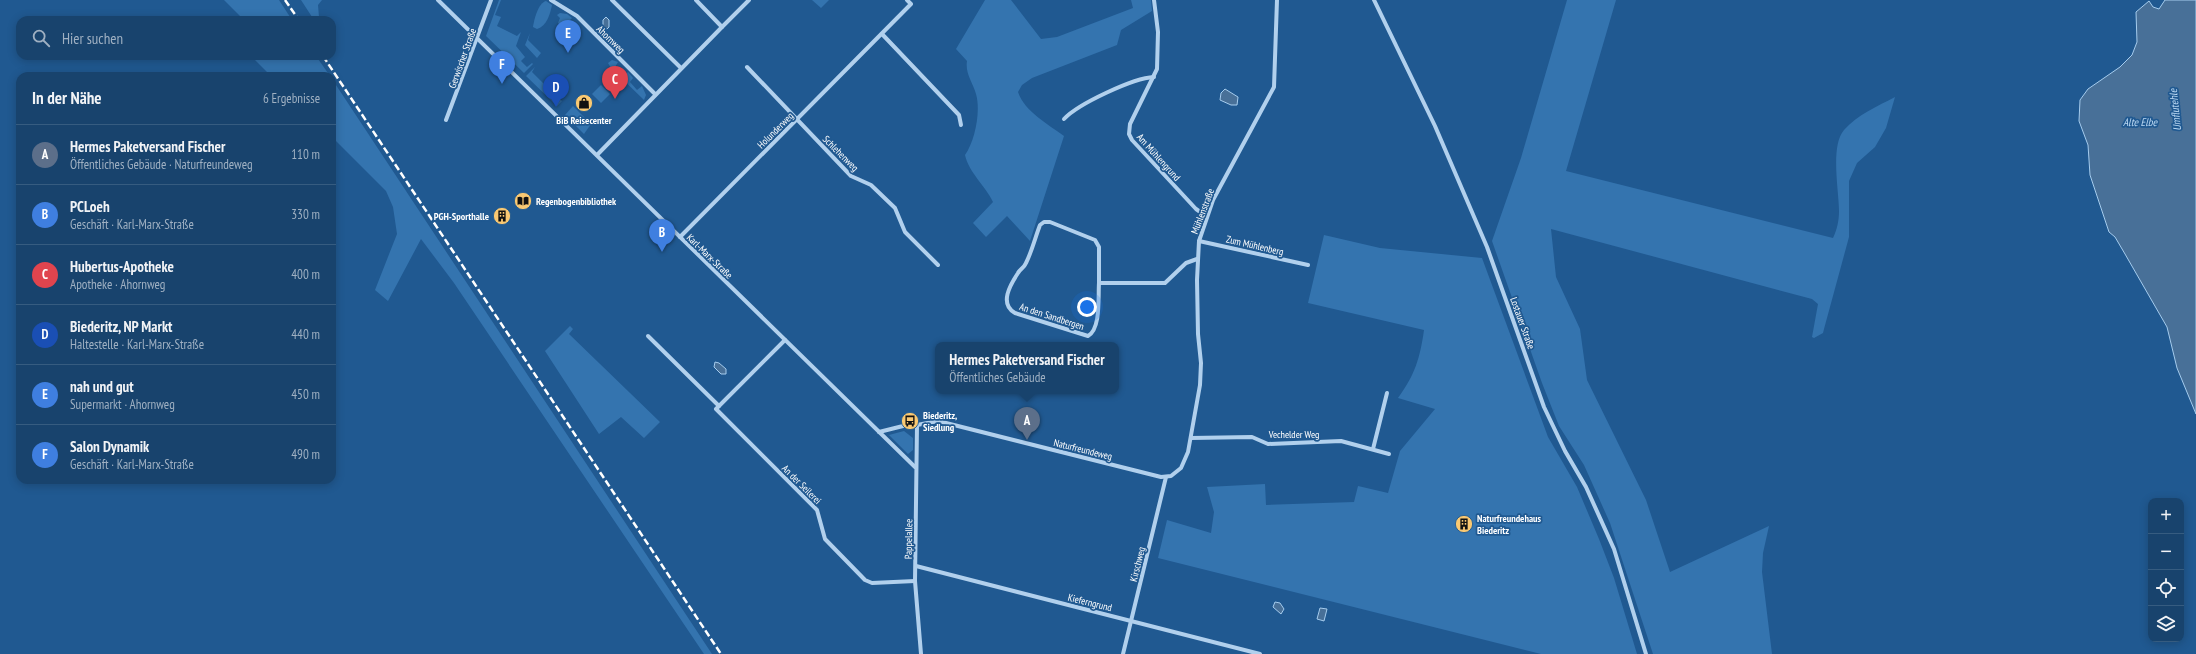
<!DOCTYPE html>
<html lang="de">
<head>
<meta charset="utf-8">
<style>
	:root { --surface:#18436d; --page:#254e75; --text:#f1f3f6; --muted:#9fb0c2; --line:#365c80; --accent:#d6ab8b }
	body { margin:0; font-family:"PT Sans Narrow",sans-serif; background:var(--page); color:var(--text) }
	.controls { position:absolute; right:12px; bottom:12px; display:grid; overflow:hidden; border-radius:8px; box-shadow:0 2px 10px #0003 }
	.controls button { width:36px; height:36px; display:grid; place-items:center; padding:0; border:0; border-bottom:1px solid var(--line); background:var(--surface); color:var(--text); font:20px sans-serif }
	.you { position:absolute; left:1087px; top:307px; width:14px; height:14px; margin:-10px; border:3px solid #fff; border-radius:50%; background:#1a73e8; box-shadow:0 0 0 6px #1a73e833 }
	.badge { display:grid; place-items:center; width:26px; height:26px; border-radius:50%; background:var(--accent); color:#fff; font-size:13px; font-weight:700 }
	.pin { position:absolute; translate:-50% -33px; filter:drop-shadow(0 1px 2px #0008) }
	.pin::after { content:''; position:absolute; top:21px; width:14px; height:12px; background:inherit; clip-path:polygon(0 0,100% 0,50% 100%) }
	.popup { position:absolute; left:935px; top:342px; width:184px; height:52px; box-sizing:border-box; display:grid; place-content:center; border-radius:8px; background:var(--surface); filter:drop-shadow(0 1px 3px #0005); font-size:13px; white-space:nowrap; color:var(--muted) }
	.popup b { font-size:15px; color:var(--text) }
	.popup::after { content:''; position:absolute; left:50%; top:100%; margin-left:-8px; border:8px solid transparent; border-top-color:var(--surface) }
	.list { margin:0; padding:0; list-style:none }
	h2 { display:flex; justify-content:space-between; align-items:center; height:52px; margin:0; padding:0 16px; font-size:17px }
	h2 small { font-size:13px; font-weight:400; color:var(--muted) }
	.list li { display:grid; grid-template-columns:26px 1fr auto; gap:12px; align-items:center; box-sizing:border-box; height:60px; padding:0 16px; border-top:1px solid var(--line) }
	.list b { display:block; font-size:15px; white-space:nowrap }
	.list p { margin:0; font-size:13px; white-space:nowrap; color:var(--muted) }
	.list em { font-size:13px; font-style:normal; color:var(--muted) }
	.icon { flex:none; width:22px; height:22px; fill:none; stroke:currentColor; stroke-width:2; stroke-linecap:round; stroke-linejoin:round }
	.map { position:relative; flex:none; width:2196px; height:654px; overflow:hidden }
	.search { position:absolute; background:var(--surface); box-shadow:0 2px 10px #0003; left:16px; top:16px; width:320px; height:44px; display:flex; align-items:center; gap:10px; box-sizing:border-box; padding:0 14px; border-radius:12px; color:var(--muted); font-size:15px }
	.panel { position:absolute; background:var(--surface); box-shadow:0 2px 10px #0003; left:16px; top:72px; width:320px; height:412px; border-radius:12px }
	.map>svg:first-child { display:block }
	.green { fill:#3474af }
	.water { fill:#487098; stroke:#a5ccee }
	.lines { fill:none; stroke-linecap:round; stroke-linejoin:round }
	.street { stroke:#b1d0ed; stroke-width:4 }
	.rail { stroke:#fff; stroke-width:2.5; stroke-dasharray:7 3; stroke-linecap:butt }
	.labels { text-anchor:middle; stroke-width:3.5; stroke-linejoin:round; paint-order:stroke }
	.street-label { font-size:10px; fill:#fff; stroke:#205991 }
	.poi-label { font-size:10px; font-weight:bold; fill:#fff; stroke:#205991; text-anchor:start }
	.water-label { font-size:11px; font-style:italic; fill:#bddaf4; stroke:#205991 }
</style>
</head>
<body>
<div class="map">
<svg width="2196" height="654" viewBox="0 0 2196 654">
	<rect width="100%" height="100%" fill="#205991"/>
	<g class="green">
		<polygon points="224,0 279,0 292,20 244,20"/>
		<polygon points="301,0 322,0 318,5 319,17 314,20"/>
		<polygon points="499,0 501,0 495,15 501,17 497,26 517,36 521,32 516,46 525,57 521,61 527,67 532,63 533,64 524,73 486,36"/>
		<polygon points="812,0 829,0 821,8"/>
		<path d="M985,0H1011L1041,39L1057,37L1133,8L1131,0H1151L1152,11L1121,30L1117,45L1032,78L1022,85L1018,92C1025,112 1048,124 1064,136L1030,241L1007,216L986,237L973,223L993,202C985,185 969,173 965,155C975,141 981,111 976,94C973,83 965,74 967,61L956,49Z"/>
		<path d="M1567,0H1616L1566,171L1833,238C1837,229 1839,221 1839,211C1839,191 1830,146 1844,130C1857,115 1878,106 1895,97L1886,128L1875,147L1857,163L1849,181V237L1824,329L1823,333L1814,338L1812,337L1818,304L1812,299L1551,229L1556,277L1580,329L1587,380L1646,500L1670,572L1769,526L1763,553L1762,572L1772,654H1653L1610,523L1584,465L1559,426L1542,383L1492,241L1521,158Z"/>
		<path d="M546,1L552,5C550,14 547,26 537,29L533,27C534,20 538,3 546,1Z"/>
		<polygon points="560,13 567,14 572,18 563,27 558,23 560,18 557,15"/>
		<polygon points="530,33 528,40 541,53 537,58 525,45"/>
		<polygon points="251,56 316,56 330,76 271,76"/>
		<polygon points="612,60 618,62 615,67 624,76 628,72 633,78 630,82 637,90 642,86 646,95 644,100 611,68 608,63"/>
		<polygon points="535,67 532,72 545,85 550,81 555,86 550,90 562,101 557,106 526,76"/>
		<polygon points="332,79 712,654 704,654 454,283 421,239 388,301 375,290 397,234 393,207 386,191 332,137"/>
		<polygon points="601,85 610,94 601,103 592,94"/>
		<polygon points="573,106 591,124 584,134 565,115"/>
		<path d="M1324,235L1380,248L1482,258L1548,437L1577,487L1599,539L1614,578L1637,654H1541L1158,558L1167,520L1211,533L1214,512L1207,487L1265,484L1266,505L1354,502L1358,486L1388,493L1400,451L1435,409L1398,398C1415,375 1420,358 1424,330L1308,303Z"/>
		<polygon points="570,326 573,329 569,334 660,422 644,438 621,417 599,434 545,351"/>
		<polygon points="904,431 913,438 913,450 908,454 889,435"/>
	</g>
	<g class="water">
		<polygon points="2165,0 2196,0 2196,414 2177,368 2167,327 2125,254 2115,237 2109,232 2090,175 2088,145 2079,121 2080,100 2088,89 2120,67 2132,55 2137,42 2136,12 2149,1 2153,7 2159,9"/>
		<polygon points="606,17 609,20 609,27 607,29 603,27 603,20"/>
		<polygon points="1225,89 1238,97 1237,105 1231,105 1220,100 1221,93"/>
		<polygon points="715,362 719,363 726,369 726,374 721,374 714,367"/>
		<polygon points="1275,602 1280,603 1284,609 1281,614 1273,607"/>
		<polygon points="1320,608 1327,609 1324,621 1317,619"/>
	</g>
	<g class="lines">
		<g class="street">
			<polyline points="438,0 915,467"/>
			<polyline points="551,0 577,16 655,94"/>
			<polyline points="612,0 681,68"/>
			<polyline points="696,0 722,27 749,0"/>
			<polyline points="1154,0 1158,32 1157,69 1130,124 1129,134 1132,140 1196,209 1206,216"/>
			<polyline points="1374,0 1435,126 1487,247 1544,407 1565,451 1586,487 1614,549 1646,654"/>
			<polyline points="882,34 959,115 961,125"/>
			<polyline points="747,67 851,176 871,185 895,208 905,232 938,265"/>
			<path d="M1064,119C1078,104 1133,78 1154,77"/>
			<polyline points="446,120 491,0"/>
			<polyline points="597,155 722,27"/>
			<polyline points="680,237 911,4 907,0"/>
			<polyline points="1199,241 1308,265"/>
			<path d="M1099,283V247L1095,240L1050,222H1044L1040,225C1035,238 1032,251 1026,263C1024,268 1020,269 1018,273C1010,285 999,304 1015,313L1088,336C1101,329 1098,297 1099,283H1165L1186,263L1197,259"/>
			<polyline points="648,336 719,406"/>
			<polyline points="785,340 716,409 817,510 825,539 865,580 872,583 915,581"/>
			<polyline points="917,425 915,581 921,654"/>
			<polyline points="879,432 911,424 917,425 938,421 1161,477 1171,476 1181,468 1188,452 1200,385 1201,363 1198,334 1197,280 1199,241 1213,200 1274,87 1277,0"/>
			<polyline points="1191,438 1252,437 1268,444 1341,441 1389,454"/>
			<polyline points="1373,449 1387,393"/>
			<polyline points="916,566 1260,654"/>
			<polyline points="1123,654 1166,477"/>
		</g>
		<g class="rail">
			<polyline points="285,0 299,20"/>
			<polyline points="323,56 721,654"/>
		</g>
	</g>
	<defs>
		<symbol id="shop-disc" viewBox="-11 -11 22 22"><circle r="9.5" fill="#fac972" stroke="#205991"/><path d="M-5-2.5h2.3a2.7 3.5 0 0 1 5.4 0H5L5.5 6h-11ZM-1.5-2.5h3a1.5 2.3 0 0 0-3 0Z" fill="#111"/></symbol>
		<symbol id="library-disc" viewBox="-11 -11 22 22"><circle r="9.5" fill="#fac972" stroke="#205991"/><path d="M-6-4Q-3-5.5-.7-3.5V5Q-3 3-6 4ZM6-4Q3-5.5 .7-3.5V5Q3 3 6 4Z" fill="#111"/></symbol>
		<symbol id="building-disc" viewBox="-11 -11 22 22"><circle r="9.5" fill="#fac972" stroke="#205991"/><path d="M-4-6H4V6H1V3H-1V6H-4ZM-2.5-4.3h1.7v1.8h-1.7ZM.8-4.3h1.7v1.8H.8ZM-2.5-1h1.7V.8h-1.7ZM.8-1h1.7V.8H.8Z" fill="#111"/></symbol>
		<symbol id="bus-disc" viewBox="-11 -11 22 22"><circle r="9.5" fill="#fac972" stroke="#205991"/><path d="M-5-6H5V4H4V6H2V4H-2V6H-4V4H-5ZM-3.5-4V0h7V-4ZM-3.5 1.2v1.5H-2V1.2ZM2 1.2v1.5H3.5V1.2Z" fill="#111"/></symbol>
	</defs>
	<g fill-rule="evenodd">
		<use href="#shop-disc" x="574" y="93" width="20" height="20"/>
		<use href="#library-disc" x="513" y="191" width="20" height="20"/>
		<use href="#building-disc" x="492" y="206" width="20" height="20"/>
		<use href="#bus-disc" x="900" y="411" width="20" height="20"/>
		<use href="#building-disc" x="1454" y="514" width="20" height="20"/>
	</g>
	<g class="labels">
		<g class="street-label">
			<text transform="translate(611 39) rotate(44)" y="4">Ahornweg</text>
			<text transform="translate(462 58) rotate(-70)" y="4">Gerwischer Straße</text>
			<text transform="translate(775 130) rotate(-45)" y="4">Holunderweg</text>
			<text transform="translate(841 153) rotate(45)" y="4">Schlehenweg</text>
			<text transform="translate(1159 157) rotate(48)" y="4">Am Mühlengrund</text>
			<text transform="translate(1202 211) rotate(-69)" y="4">Mühlenstraße</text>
			<text transform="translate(1255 245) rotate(13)" y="4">Zum Mühlenberg</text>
			<text transform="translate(710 256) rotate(44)" y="4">Karl-Marx-Straße</text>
			<text transform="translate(1052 316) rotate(18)" y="4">An den Sandbergen</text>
			<text transform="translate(1523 323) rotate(70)" y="4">Lostauer Straße</text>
			<text x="1294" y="438">Vechelder Weg</text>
			<text transform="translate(1083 449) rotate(14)" y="4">Naturfreundeweg</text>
			<text transform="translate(802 484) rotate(45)" y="4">An der Seilerei</text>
			<text transform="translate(908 539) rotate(-89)" y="4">Pappelallee</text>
			<text transform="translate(1137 564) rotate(-76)" y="4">Kirschweg</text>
			<text transform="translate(1090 602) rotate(14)" y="4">Kieferngrund</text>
		</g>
		<g class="poi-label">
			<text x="584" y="124" text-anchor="middle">BiB Reisecenter</text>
			<text x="536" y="205">Regenbogenbibliothek</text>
			<text x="489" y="220" text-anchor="end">PGH-Sporthalle</text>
			<text x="923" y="419">Biederitz,<tspan x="923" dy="12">Siedlung</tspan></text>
			<text x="1477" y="522">Naturfreundehaus<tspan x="1477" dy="12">Biederitz</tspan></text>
		</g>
		<g class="water-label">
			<text transform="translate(2175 110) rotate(-96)" y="4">Umflutehle</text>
			<text x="2140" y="126">Alte Elbe</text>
		</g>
	</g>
</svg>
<div class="controls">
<button>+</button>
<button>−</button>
<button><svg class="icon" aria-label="locate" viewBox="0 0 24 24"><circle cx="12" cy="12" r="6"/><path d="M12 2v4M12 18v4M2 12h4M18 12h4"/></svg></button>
<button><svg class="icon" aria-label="layers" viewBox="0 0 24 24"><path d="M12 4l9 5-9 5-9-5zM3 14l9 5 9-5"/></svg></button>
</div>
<div class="you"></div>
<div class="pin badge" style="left:1027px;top:440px;background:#5c6f8a">A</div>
<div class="popup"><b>Hermes Paketversand Fischer</b>Öffentliches Gebäude</div>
<div class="pin badge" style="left:662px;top:252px;background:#3f7fe0">B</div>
<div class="pin badge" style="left:615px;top:99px;background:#e0444e">C</div>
<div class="pin badge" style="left:556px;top:107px;background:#1a4fb4">D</div>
<div class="pin badge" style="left:568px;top:53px;background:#3f7fe0">E</div>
<div class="pin badge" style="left:502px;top:84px;background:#3f7fe0">F</div>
<div class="search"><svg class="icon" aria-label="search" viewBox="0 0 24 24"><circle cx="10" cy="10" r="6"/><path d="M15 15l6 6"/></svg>Hier suchen</div>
<section class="panel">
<h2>In der Nähe<small>6 Ergebnisse</small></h2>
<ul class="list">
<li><span class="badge" style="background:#5c6f8a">A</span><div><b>Hermes Paketversand Fischer</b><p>Öffentliches Gebäude · Naturfreundeweg</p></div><em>110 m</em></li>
<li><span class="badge" style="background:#3f7fe0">B</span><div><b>PCLoeh</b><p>Geschäft · Karl-Marx-Straße</p></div><em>330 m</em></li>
<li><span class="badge" style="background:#e0444e">C</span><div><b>Hubertus-Apotheke</b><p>Apotheke · Ahornweg</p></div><em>400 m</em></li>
<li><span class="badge" style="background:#1a4fb4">D</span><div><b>Biederitz, NP Markt</b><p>Haltestelle · Karl-Marx-Straße</p></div><em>440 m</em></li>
<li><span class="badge" style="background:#3f7fe0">E</span><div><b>nah und gut</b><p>Supermarkt · Ahornweg</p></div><em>450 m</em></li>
<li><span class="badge" style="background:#3f7fe0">F</span><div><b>Salon Dynamik</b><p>Geschäft · Karl-Marx-Straße</p></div><em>490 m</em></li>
</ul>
</section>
</div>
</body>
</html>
